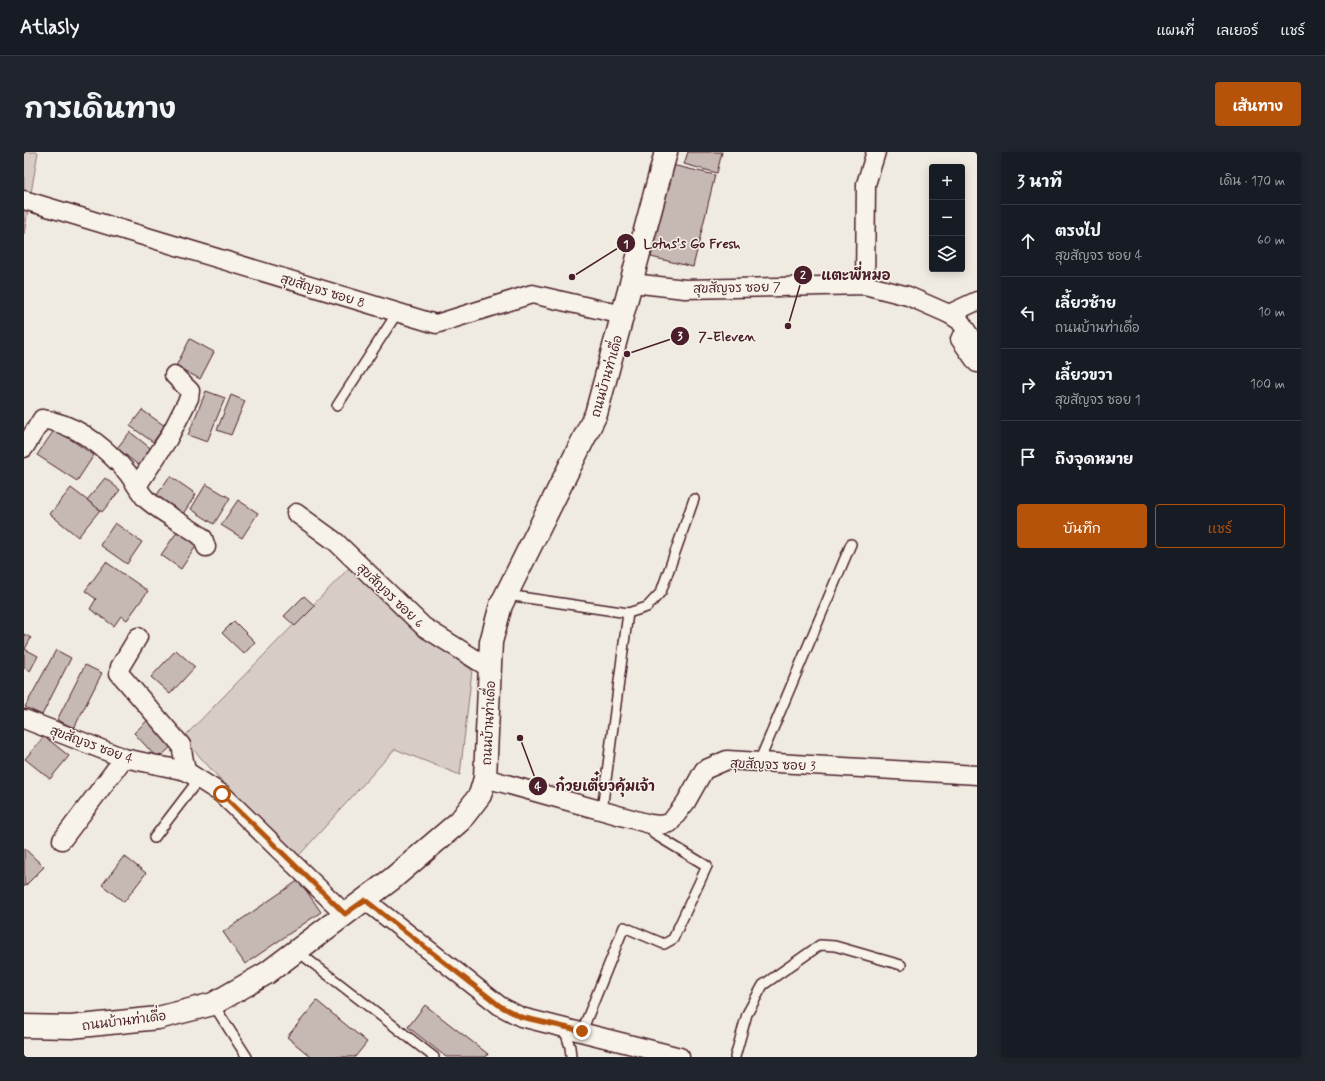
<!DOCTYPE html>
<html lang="th">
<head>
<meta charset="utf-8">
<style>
	:root { --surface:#171b24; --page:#20242c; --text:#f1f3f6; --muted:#9ea1a6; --line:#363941; --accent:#b45309 }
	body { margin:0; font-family:Mynerve,"Playpen Sans Thai",sans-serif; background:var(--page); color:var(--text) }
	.controls { position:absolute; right:12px; top:12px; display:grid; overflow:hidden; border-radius:4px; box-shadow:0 2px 10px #0003 }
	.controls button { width:36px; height:36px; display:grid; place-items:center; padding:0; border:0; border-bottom:1px solid var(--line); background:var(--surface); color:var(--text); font:20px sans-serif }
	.stop { position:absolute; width:12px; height:12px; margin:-9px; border:3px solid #b45309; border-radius:50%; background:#fff }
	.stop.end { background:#b45309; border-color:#fff; box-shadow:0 1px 4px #0008 }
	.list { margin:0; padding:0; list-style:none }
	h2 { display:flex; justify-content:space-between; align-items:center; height:52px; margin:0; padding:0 16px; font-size:17px }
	h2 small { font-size:13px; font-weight:400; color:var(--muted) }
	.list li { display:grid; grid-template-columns:26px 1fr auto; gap:12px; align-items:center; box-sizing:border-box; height:72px; padding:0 16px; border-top:1px solid var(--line) }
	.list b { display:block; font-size:15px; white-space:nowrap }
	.list p { margin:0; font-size:13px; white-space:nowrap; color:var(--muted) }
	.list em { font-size:13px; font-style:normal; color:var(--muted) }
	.actions { display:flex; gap:8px; padding:12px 16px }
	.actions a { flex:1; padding:9px 0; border:1px solid var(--accent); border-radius:4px; text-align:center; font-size:14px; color:var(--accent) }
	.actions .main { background:var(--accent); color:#fff }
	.icon { flex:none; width:22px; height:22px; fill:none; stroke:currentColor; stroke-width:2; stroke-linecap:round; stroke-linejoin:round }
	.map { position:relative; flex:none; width:953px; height:905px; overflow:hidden; border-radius:4px }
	header { display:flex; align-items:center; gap:24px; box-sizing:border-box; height:56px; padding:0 20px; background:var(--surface); border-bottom:1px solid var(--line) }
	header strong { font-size:19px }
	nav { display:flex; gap:22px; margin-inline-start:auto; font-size:14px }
	.intro { display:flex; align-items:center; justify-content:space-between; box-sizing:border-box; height:96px; padding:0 24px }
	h1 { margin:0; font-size:28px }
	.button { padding:10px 18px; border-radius:4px; background:var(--accent); color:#fff; font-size:14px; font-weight:700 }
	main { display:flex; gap:24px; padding:0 24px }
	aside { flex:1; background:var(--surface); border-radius:4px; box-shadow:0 2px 10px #0003 }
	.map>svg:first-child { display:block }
	.green { fill:#d8cdc6; stroke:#917678 }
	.building { fill:#c6b8b3; stroke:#4a1f2b }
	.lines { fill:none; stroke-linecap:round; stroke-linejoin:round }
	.service-casing { stroke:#4a1f2b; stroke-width:12 }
	.minor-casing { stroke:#4a1f2b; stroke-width:21 }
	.tertiary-casing { stroke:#4a1f2b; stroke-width:25 }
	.service { stroke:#f7f3e8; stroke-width:9 }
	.minor { stroke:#f7f3e8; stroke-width:18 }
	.tertiary { stroke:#f7f3e8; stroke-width:22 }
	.route { stroke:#b45309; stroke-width:5 }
	.labels { text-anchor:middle; stroke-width:3; stroke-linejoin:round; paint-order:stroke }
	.street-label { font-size:13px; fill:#4a1f2b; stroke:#f7f3e8 }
	.leader { fill:none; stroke:#4a1f2b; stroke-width:1.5 }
	.callout-dot { fill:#4a1f2b; stroke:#f7f3e8; stroke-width:1.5 }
	.mark-label { font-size:12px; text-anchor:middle; font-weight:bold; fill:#fff }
	.callout-label { font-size:14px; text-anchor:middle; font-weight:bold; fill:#4a1f2b; stroke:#f7f3e8; stroke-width:3; stroke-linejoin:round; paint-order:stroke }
</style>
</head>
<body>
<header>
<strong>Atlasly</strong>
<nav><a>แผนที่</a><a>เลเยอร์</a><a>แชร์</a></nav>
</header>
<div class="intro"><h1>การเดินทาง</h1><a class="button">เส้นทาง</a></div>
<main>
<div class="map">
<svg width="953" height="905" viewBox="0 0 953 905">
	<rect width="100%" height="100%" fill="#f0ebe0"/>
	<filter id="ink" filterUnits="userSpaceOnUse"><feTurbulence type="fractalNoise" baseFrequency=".025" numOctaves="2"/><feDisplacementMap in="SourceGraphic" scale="8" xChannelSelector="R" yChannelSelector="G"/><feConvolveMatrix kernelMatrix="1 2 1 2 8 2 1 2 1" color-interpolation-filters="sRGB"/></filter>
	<g filter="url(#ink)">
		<g class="green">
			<polygon points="0,0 14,0 0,82"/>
			<polygon points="328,413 398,483 448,518 436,623 371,597 270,709 159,586"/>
		</g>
		<g class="building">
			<polygon points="664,0 698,0 693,21 660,12"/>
			<polygon points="648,13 691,23 669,115 627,105"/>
			<polygon points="166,187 190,200 176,227 152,214"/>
			<polygon points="182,239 201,246 183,290 164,283"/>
			<polygon points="207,243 221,249 207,283 193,278"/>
			<polygon points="118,258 141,274 129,290 106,274"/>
			<polygon points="31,277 70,303 53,329 13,303"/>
			<polygon points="106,280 130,299 118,316 93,296"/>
			<polygon points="146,324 172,342 157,365 130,347"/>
			<polygon points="81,326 96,338 78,360 63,348"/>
			<polygon points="182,332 206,346 190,372 167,357"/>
			<polygon points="47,336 76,358 54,385 26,362"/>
			<polygon points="214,348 234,361 218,386 197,373"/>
			<polygon points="91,371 118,390 103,412 76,393"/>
			<polygon points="155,377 174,391 157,417 137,403"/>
			<polygon points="82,410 124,439 103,468 97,464 90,474 66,457 72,447 61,439"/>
			<polygon points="280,444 291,454 271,474 260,464"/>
			<polygon points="210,469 231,490 220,502 198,481"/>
			<polygon points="0,482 7,486 1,497 14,504 6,519 0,516"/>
			<polygon points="32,498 47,506 18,563 1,555"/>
			<polygon points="152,498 171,515 146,542 127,525"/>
			<polygon points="61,513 78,521 50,576 33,568"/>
			<polygon points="126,566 150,592 134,607 110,581"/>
			<polygon points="20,584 45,604 26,627 1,607"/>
			<polygon points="0,696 20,715 0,735"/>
			<polygon points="100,704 122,721 100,750 78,733"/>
			<polygon points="275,728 297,760 221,812 199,780"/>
			<polygon points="293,849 343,890 331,905 287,905 263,885"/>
			<polygon points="401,853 464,902 462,905 422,905 384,875"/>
		</g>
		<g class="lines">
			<defs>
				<g id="service">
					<polyline points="313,254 373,161"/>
					<polyline points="483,443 604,461 578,658"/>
					<polyline points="604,461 623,455 637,440 670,347"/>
					<polyline points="735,610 827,392"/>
					<polyline points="130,686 175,627"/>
					<polyline points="273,799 410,905"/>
					<polyline points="189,852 223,905"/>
					<polyline points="540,876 546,895 547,905"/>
					<polyline points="558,879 600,775 640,792 649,787 683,714 630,682 626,672"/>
					<polyline points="711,905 723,862 739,833 796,793 811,794 877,813"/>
				</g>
				<g id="minor">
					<polyline points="0,48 412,172 508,142 599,163"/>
					<polyline points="608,131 661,137 841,133 884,144 925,162 936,169 953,195"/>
					<polyline points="841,133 842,32 852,0"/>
					<polyline points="925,162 953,149"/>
					<polyline points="936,187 953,211"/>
					<path d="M0,296L18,267C51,272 80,294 102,319C109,327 114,338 121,346C133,358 160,372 174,382L179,386L182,395"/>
					<polyline points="113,334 144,287 165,246 166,239 150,223"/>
					<polyline points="272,361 312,390 400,475 467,517"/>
					<polyline points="114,485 96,515 95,521 157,593 162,619"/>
					<polyline points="0,567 100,606 162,619 198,642 321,762"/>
					<polyline points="461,626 626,672 636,673 646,671 662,650 680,618 703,608 953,623"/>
					<polyline points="38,688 100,606"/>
					<polyline points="341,748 476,854 497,865 656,905"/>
				</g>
				<polyline id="tertiary" points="0,874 47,875 134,866 189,852 243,821 368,727 436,669 456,643 461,626 467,490 477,453 572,262 642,0"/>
			</defs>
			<use href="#service" class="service-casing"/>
			<use href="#minor" class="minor-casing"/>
			<use href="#tertiary" class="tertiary-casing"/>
			<use href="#service" class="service"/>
			<use href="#minor" class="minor"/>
			<use href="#tertiary" class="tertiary"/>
		</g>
	</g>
	<g class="lines" filter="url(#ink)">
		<polyline class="route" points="198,642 321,762 341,748 476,854 497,865 558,879"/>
	</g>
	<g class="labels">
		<g class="street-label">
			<text transform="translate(713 135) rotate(-1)" y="5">สุขสัญจร ซอย 7</text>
			<text transform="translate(299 138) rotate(17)" y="5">สุขสัญจร ซอย 8</text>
			<text transform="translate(582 224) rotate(-74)" y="5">ถนนบ้านท่าเดื่อ</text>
			<text transform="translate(367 443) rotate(44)" y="5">สุขสัญจร ซอย 6</text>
			<text transform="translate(464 571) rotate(-87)" y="5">ถนนบ้านท่าเดื่อ</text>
			<text transform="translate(68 592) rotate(20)" y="5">สุขสัญจร ซอย 4</text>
			<text transform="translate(749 612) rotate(2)" y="5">สุขสัญจร ซอย 3</text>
			<text transform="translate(100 868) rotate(-7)" y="5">ถนนบ้านท่าเดื่อ</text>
		</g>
	</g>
	<path class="leader" d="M548 125L602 91M764 174L779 123M603 202L656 184M496 586L514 634"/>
	<g class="callout-dot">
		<circle cx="548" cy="125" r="4"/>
		<circle cx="764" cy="174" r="4"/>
		<circle cx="603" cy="202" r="4"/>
		<circle cx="496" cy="586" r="4"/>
		<circle cx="602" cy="91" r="10"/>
		<circle cx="779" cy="123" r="10"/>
		<circle cx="656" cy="184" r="10"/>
		<circle cx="514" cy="634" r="10"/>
	</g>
	<g class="mark-label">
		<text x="602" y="96">1</text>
		<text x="779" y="127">2</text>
		<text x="656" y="188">3</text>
		<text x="514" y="638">4</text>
	</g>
	<g class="callout-label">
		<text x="668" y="96">Lotus's Go Fresh</text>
		<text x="832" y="128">แตะพี่หมอ</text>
		<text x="703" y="189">7-Eleven</text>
		<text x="581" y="639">ก๋วยเตี๋ยวคุ้มเจ้า</text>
	</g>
</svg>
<div class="controls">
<button>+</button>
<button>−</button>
<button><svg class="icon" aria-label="layers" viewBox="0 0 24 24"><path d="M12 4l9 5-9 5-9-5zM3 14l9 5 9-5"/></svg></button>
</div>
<div class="stop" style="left:198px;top:642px"></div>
<div class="stop end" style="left:558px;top:879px"></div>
</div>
<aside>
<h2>3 นาที<small>เดิน · 170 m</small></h2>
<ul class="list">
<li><svg class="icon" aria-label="ahead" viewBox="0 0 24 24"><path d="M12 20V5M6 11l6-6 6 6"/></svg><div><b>ตรงไป</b><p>สุขสัญจร ซอย 4</p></div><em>60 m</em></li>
<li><svg class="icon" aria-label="left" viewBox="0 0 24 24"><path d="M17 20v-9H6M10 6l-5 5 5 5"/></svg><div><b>เลี้ยวซ้าย</b><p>ถนนบ้านท่าเดื่อ</p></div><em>10 m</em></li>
<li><svg class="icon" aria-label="right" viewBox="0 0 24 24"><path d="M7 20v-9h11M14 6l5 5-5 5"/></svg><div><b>เลี้ยวขวา</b><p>สุขสัญจร ซอย 1</p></div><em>100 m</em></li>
<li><svg class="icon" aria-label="arrive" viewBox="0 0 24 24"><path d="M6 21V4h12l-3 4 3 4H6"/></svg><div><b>ถึงจุดหมาย</b></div></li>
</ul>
<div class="actions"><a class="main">บันทึก</a><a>แชร์</a></div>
</aside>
</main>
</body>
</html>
